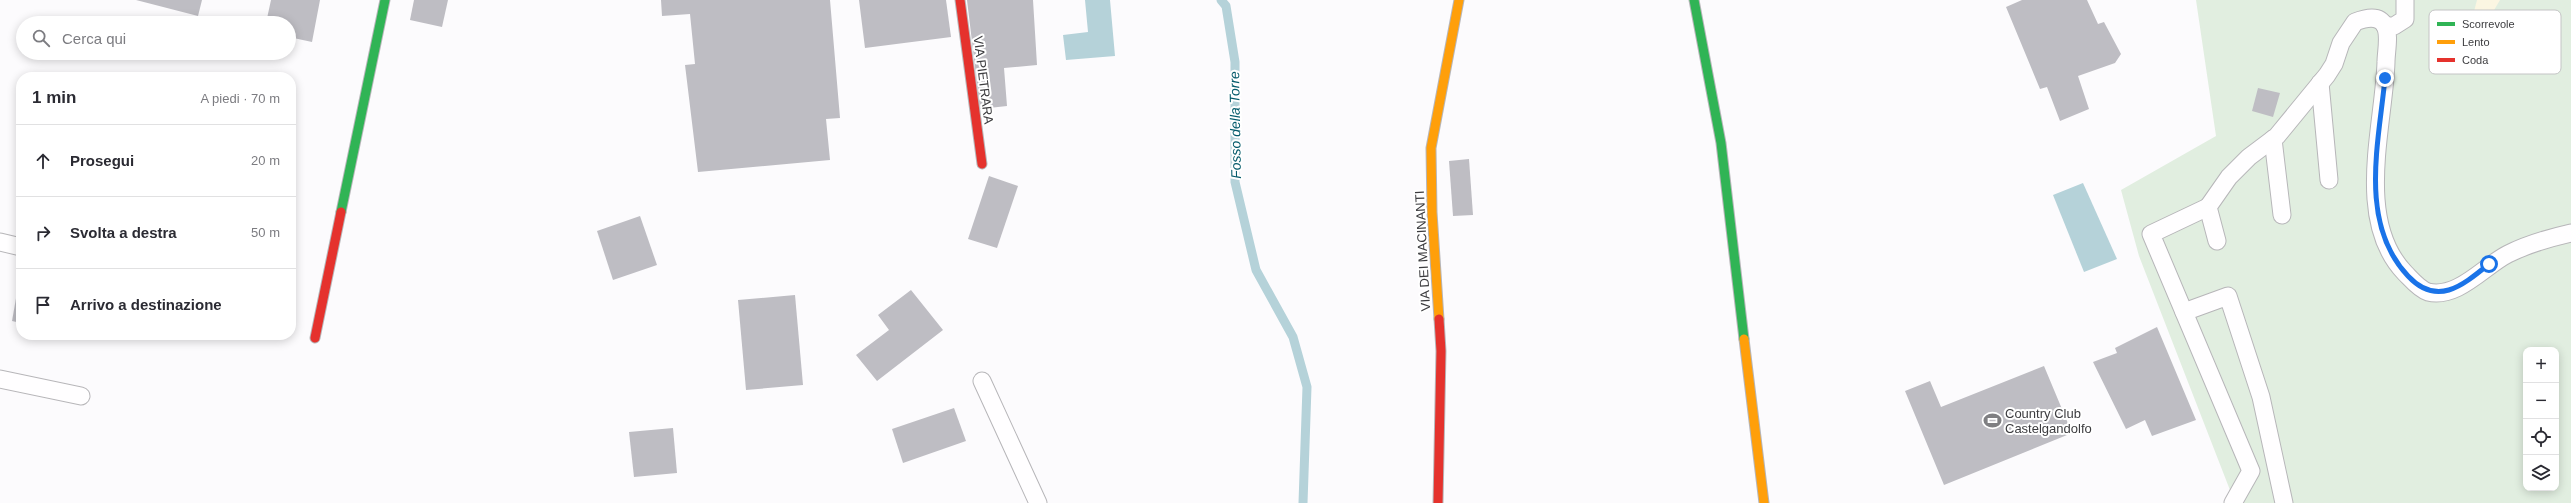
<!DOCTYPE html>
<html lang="it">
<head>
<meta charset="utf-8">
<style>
	:root { --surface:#fff; --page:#f7f7f7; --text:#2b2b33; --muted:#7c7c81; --line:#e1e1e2 }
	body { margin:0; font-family:Helvetica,sans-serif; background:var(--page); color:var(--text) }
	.controls { position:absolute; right:12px; bottom:12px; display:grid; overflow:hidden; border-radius:8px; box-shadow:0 2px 10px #0003 }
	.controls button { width:36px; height:36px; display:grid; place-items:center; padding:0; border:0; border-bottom:1px solid var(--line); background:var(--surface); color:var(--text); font:20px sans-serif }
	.stop { position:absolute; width:12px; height:12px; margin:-9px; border:3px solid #1a73e8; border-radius:50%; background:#fff }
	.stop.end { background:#1a73e8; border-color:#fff; box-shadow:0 1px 4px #0008 }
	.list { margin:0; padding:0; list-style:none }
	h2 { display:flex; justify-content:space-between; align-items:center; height:52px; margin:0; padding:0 16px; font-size:17px }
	h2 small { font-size:13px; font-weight:400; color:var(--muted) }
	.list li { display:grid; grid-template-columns:26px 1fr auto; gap:12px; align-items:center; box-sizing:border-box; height:72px; padding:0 16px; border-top:1px solid var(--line) }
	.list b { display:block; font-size:15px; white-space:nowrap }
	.list em { font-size:13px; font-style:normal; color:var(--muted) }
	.icon { flex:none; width:22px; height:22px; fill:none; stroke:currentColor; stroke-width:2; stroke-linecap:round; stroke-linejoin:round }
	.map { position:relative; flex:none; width:2571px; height:503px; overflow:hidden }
	.search { position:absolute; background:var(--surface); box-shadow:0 2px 10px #0003; left:16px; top:16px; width:280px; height:44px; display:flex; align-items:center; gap:10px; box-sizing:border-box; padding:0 14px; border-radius:22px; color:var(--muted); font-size:15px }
	.panel { position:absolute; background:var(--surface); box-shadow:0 2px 10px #0003; left:16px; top:72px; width:280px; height:268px; border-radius:16px }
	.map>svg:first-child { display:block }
	.green { fill:#e1eee0; fill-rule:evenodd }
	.sand { fill:#fbf6e2 }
	.water { fill:#b5d2d9 }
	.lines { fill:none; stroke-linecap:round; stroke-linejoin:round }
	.stream { stroke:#b5d2d9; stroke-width:9 }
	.building { fill:#bebdc3 }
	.lane-casing { stroke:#b7b6b9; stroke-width:19 }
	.fast-casing { stroke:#b7b6b9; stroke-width:11 }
	.slow-casing { stroke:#b7b6b9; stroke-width:11 }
	.jam-casing { stroke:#b7b6b9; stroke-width:11 }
	.lane { stroke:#fffeff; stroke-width:17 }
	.fast { stroke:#30b455; stroke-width:9 }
	.slow { stroke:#ff9f0a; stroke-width:9 }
	.jam { stroke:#e5322d; stroke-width:9 }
	.route { stroke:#1a73e8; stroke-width:5 }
	.labels { text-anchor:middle; stroke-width:4; stroke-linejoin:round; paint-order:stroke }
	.street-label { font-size:13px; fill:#3c3c3f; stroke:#fff }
	.poi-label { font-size:13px; fill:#3c3c3f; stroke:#fff; text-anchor:start }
	.water-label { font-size:14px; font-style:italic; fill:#045b6b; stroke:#fff }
	.key { fill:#fff; stroke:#c4c4c5; stroke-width:1 }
	.key-label { font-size:11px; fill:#3c3c3f }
</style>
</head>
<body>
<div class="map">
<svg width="2571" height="503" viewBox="0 0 2571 503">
	<rect width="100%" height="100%" fill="#fcfbfd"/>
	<path class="green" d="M2196,0H2571V503H2235L2139,256L2121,190L2216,136ZM2526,350H2556V488H2526Z"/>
	<polygon class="sand" points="2477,0 2500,0 2484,27 2476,26 2472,19"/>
	<g class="water">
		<polygon points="1085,0 1110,0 1115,56 1066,60 1063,35 1088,32"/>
		<polygon points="2083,183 2117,259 2084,272 2053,195"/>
	</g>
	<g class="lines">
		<polyline class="stream" points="1221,0 1226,6 1235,62 1235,182 1256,270 1293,337 1307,387 1303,503"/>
	</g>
	<g class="building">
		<polygon points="136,0 202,0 198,16"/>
		<polygon points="271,0 320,0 312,42 289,37 289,23 266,23"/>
		<polygon points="414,0 448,0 442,27 410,20"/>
		<polygon points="661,0 830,0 840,118 826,119 830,160 698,172 685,65 695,64 690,14 662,16"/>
		<polygon points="859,0 946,0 951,37 865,48"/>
		<polygon points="967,0 1033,0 1037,65 1004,68 1007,106 980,109"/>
		<polygon points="2022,0 2087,0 2098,24 2104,22 2121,54 2115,63 2078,76 2089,109 2060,121 2047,87 2040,89 2006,7"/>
		<polygon points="2258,88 2280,93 2273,117 2252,111"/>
		<polygon points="1469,159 1473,215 1453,216 1449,161"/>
		<polygon points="989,176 1018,186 997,248 968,239"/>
		<polygon points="640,216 657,265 613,280 597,231"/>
		<polygon points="18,287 21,287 21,323 12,321"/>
		<polygon points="911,290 943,330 877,381 856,355 889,330 878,315"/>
		<polygon points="795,295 803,385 746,390 738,300"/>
		<polygon points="2157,327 2196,420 2152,436 2145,420 2126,429 2093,362 2117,353 2115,348"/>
		<polygon points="2044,366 2072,433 1944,485 1905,391 1930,381 1941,407"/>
		<polygon points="954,408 966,441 903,463 892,429"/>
		<polygon points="673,428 677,473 634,477 629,432"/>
	</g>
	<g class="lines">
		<defs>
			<g id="lane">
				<polyline points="2385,26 2394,26 2405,19 2405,0"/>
				<polyline points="2320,83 2329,180"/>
				<polyline points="2273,139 2282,215"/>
				<polyline points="2208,207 2151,234 2251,471 2233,503"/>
				<path d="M2217,241L2208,207L2229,177L2249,157L2277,136L2327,75L2334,64L2341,43L2355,22C2365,18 2379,14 2385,26C2390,35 2386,52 2386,62C2384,126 2354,220 2405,273C2411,279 2419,289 2428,292C2458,299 2484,266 2508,254C2528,244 2549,238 2571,233"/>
				<polyline points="0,242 21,247"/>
				<polyline points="2184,312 2228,296 2261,397 2284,503"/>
				<polyline points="0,379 81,396"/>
				<polyline points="982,381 1038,503"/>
			</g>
			<g id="fast">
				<polyline points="1694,0 1721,143 1744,339"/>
				<polyline points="341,212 385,0"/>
			</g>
			<g id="slow">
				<polyline points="1439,319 1432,212 1431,148 1459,0"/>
				<polyline points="1744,339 1764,503"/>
			</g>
			<g id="jam">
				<polyline points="960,0 982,164"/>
				<polyline points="315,338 341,212"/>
				<polyline points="1438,503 1441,351 1439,319"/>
			</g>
		</defs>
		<use href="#lane" class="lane-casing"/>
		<use href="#fast" class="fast-casing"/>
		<use href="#slow" class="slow-casing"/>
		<use href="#jam" class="jam-casing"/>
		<use href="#lane" class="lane"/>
		<use href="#fast" class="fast"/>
		<use href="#slow" class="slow"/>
		<use href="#jam" class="jam"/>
	</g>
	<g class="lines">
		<path class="route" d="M2385,78C2379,142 2358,223 2408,276C2437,307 2462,286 2489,264"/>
	</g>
	<defs>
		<symbol id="stadium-bare" viewBox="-9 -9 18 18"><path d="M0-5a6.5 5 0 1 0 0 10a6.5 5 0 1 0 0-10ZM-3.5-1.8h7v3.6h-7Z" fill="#7f7f82" stroke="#fff" stroke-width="2.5" paint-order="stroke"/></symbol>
	</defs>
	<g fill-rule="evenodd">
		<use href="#stadium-bare" x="1980" y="408" width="25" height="25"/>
	</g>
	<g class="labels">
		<g class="street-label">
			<text transform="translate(984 80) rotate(83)" y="5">VIA PIETRARA</text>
			<text transform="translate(1422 251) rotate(-93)" y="5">VIA DEI MACINANTI</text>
		</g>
		<g class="poi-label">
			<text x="2005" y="418">Country Club<tspan x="2005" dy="15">Castelgandolfo</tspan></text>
		</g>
		<g class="water-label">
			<text transform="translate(1235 125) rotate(-91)" y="5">Fosso della Torre</text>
		</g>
	</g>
	<rect x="2429" y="10" width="132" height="64" rx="6" class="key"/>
	<rect x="2437" y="22" width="18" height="4" fill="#30b455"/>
	<rect x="2437" y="40" width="18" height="4" fill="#ff9f0a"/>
	<rect x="2437" y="58" width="18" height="4" fill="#e5322d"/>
	<g class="key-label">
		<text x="2462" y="28">Scorrevole</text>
		<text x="2462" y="46">Lento</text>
		<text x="2462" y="64">Coda</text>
	</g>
</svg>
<div class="controls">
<button>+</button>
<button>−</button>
<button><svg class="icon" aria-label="locate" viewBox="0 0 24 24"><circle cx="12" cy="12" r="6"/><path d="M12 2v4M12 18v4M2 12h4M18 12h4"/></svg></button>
<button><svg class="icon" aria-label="layers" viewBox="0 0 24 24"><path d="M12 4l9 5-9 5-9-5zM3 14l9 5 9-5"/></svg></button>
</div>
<div class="stop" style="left:2489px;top:264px"></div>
<div class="stop end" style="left:2385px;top:78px"></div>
<div class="search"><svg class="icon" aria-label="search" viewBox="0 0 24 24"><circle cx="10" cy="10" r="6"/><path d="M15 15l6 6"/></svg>Cerca qui</div>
<section class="panel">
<h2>1 min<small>A piedi · 70 m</small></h2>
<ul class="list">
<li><svg class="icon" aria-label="ahead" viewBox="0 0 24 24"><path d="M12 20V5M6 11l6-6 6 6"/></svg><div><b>Prosegui</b></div><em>20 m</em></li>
<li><svg class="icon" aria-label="right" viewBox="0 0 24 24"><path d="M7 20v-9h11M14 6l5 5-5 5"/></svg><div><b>Svolta a destra</b></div><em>50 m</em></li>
<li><svg class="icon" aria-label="arrive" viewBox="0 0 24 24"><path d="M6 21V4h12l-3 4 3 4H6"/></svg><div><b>Arrivo a destinazione</b></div></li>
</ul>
</section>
</div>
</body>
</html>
